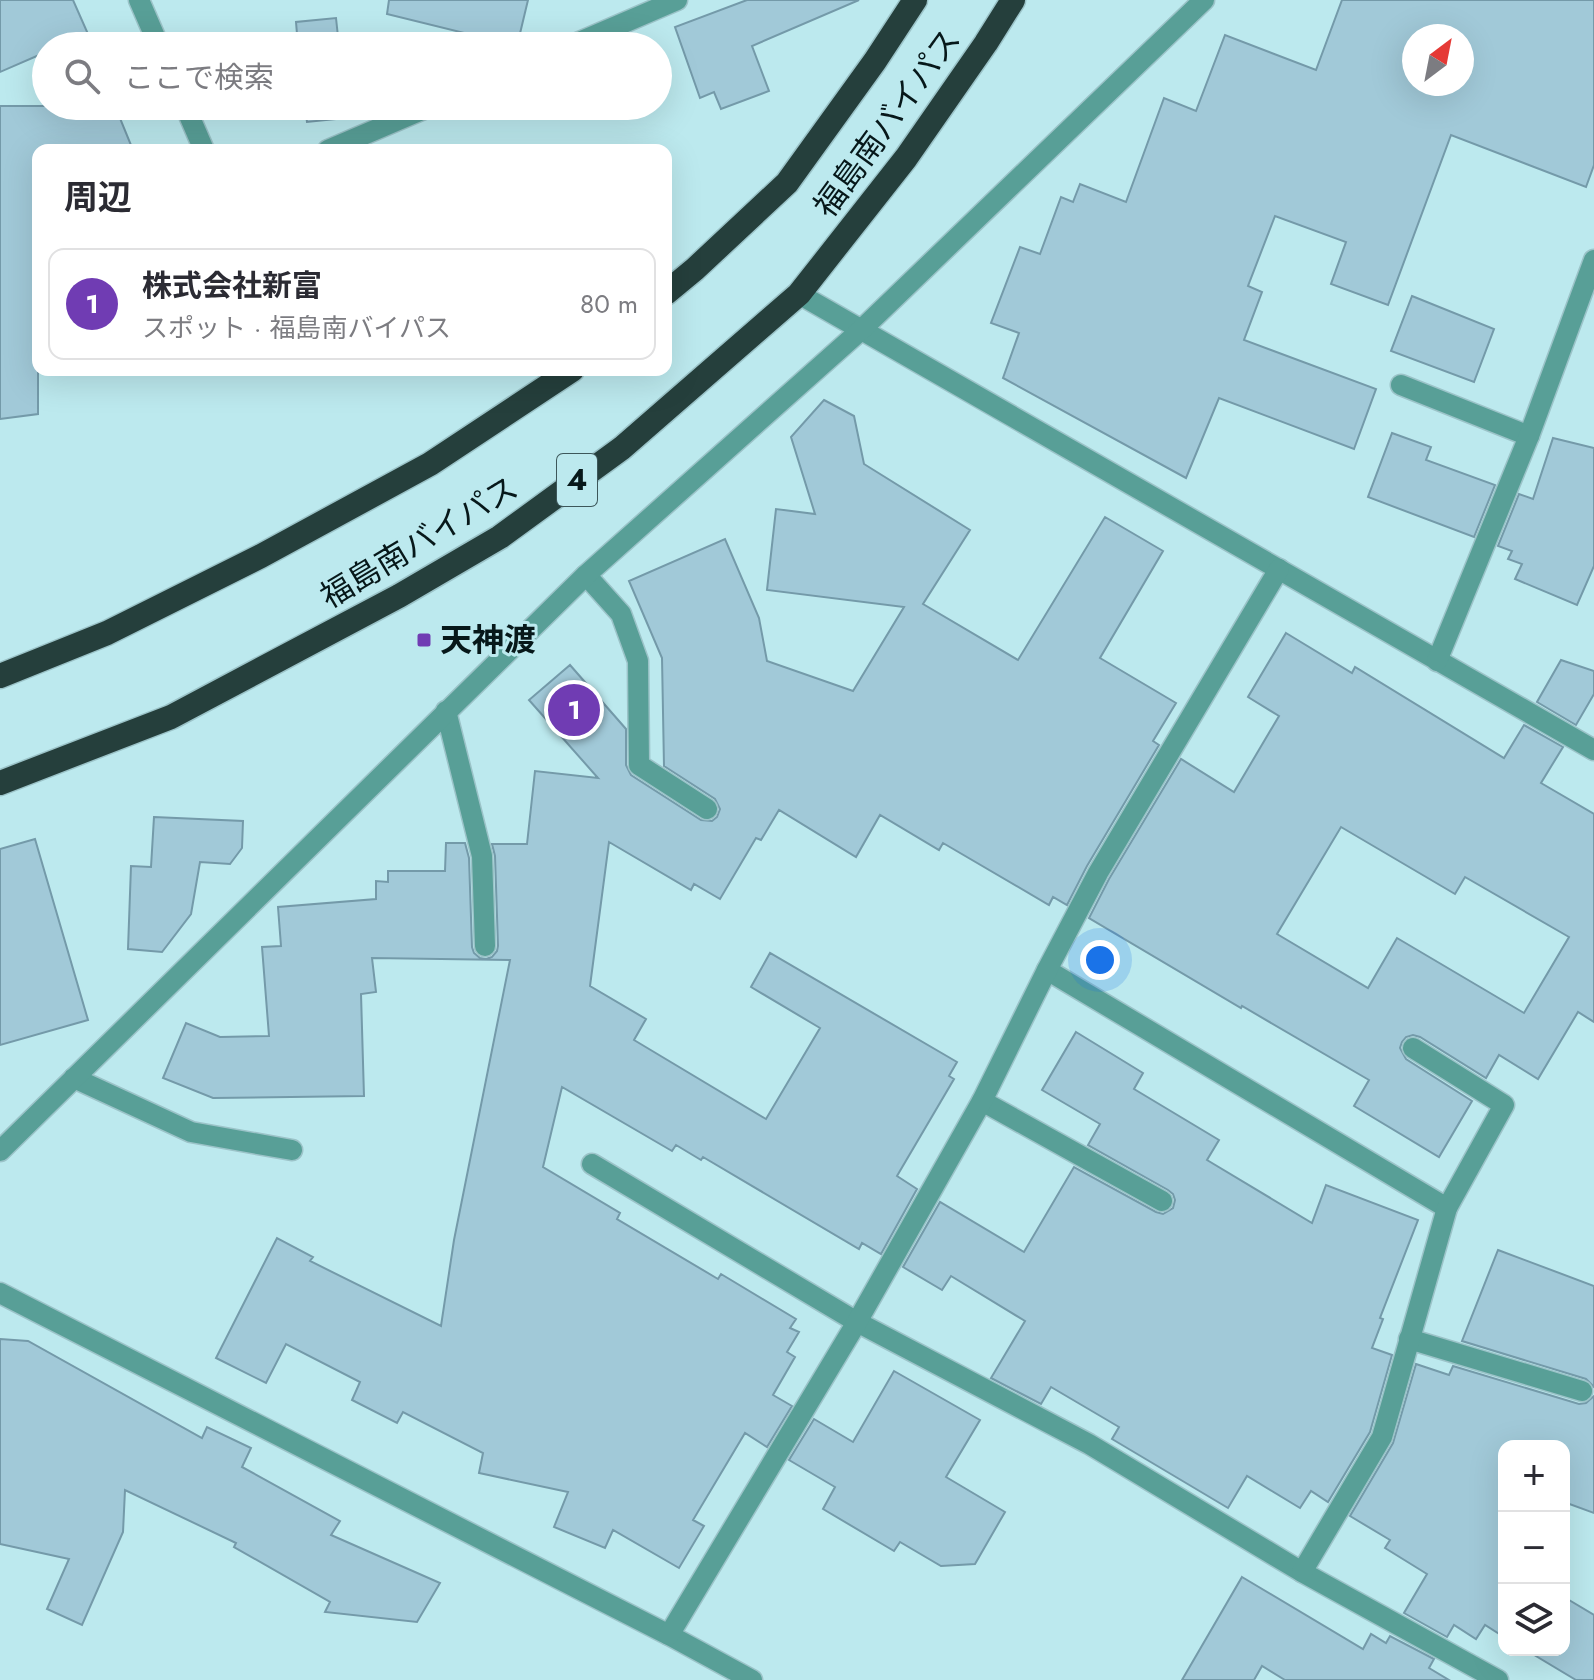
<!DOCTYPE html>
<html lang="ja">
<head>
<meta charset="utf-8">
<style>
	:root { --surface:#fff; --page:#f2f2f3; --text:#2b2b33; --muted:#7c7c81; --line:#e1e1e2; --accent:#703cb3 }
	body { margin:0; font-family:Jost,"Noto Sans JP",sans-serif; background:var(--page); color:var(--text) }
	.controls { position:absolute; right:24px; bottom:24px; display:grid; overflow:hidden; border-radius:16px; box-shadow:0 8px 32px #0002 }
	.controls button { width:72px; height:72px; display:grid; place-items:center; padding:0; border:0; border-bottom:2px solid var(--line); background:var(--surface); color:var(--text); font:40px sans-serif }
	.compass { position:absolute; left:1402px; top:24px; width:72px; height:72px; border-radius:50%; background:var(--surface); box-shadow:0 8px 32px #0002; rotate:32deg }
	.you { position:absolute; left:1100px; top:960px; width:28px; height:28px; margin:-20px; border:6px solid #fff; border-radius:50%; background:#1a73e8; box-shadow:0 0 0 12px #1a73e833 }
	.badge { display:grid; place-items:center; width:52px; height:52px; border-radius:50%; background:var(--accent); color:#fff; font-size:26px; font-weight:700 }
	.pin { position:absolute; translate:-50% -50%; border:4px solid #fff; box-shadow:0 2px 8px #0006 }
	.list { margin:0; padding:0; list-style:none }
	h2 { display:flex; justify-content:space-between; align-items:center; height:104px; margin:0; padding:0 32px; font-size:34px }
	h2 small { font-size:26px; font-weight:400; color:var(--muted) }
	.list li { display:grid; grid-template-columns:52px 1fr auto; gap:24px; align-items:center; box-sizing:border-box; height:112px; margin:0 16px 16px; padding:0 16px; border:2px solid var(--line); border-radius:16px }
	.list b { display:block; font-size:30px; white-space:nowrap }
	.list p { margin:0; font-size:26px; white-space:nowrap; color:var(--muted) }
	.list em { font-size:26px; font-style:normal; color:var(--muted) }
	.icon { flex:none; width:44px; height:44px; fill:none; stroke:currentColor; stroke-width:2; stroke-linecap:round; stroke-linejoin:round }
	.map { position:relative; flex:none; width:1594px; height:1680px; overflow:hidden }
	.search { position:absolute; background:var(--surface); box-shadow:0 8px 32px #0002; left:32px; top:32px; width:640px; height:88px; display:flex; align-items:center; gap:20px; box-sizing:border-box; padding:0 28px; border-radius:44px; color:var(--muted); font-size:30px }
	.panel { position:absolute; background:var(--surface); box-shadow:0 8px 32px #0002; left:32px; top:144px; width:640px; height:232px; border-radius:16px }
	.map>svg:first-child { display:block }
	.building { fill:#a1c9d8; stroke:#749aa9; stroke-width:2; fill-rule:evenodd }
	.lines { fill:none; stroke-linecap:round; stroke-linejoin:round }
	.street-casing { stroke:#9bc3c8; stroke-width:23 }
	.highway-casing { stroke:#9bc3c8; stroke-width:27 }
	.street { stroke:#589f97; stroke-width:20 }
	.highway { stroke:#253f3c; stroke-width:24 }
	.poi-dot { fill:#703cb3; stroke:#bce9ee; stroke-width:3 }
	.labels { text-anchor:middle; stroke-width:6; stroke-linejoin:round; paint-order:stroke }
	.shield { fill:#bce9ee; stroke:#3d575a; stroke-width:2 }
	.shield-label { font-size:30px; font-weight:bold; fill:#07181a }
	.street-label { font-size:32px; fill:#07181a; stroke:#bce9ee }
	.poi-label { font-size:32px; font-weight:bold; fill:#07181a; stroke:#bce9ee; text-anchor:start }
</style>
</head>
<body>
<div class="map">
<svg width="1594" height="1680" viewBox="0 0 1594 1680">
	<rect width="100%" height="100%" fill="#bce9ee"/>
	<g class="building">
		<polygon points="0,0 73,0 88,34 60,46 46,46 46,52 0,72"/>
		<polygon points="389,0 528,0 517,46 387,14"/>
		<polygon points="747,0 859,0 752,46 769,91 721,109 714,92 700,98 675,27"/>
		<path d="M1342,0H1594V165L1586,187L1451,135L1388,305L1331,284L1346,242L1275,216L1248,286L1262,292L1244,340L1376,389L1354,449L1219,398L1186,478L1003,378L1019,333L991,323L1020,247L1040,254L1061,197L1073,202L1080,184L1126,202L1164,98L1196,111L1225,35L1316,70ZM1414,36H1462V84H1414Z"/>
		<polygon points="336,18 339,46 298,46 296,22"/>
		<polygon points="0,106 115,106 133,150 38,150 38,414 0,419"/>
		<polygon points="305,106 344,106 345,118 307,122"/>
		<polygon points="1412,296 1494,329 1474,382 1391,351"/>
		<polygon points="824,400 854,416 864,464 970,530 923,604 1018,660 1105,517 1163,551 1100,658 1176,703 1153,741 1159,745 1087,866 1067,905 1053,897 1049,905 943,843 939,850 880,815 856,857 779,810 761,840 756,838 720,899 694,884 691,890 609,842 590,986 646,1019 634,1040 766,1119 820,1028 751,987 770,953 957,1062 949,1076 954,1079 897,1176 917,1189 881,1254 862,1243 859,1249 703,1157 701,1160 676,1145 672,1151 562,1087 543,1167 620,1213 617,1219 718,1279 721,1274 796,1319 790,1328 799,1332 787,1352 795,1357 773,1395 792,1406 767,1447 745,1433 693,1520 704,1526 679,1568 613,1530 605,1548 554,1527 568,1492 479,1473 483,1453 403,1412 397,1423 352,1400 360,1382 286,1344 266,1383 216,1358 277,1238 313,1257 310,1261 441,1326 454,1240 510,960 372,958 376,992 361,994 364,1096 213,1098 163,1078 186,1023 220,1037 269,1036 262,947 281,946 278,907 376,899 376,881 388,882 388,871 445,871 446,843 465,843 469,858 472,947 474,953 480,958 486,959 492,957 497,951 498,946 495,856 492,844 527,844 535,771 598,778 529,700 570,665 626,729 626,765 631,775 701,820 712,821 717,817 720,809 715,799 664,766 662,658 629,581 725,539 759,618 767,661 853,691 904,607 767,590 776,509 815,514 791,437"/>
		<polygon points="1392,433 1431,447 1426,460 1495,485 1474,537 1368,497"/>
		<polygon points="1553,438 1594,448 1594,566 1577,605 1515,579 1522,564 1508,559 1512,551 1498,546 1519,494 1533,499"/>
		<path d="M1286,633L1352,673L1355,667L1504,758L1524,725L1563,747L1541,783L1594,814V1022L1578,1012L1538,1079L1499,1055L1486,1078L1420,1037L1413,1035L1406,1037L1402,1042L1400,1048L1406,1059L1472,1101L1439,1157L1354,1106L1369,1080L1242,1006L1241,1008L1089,918L1109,879L1181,759L1234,792L1279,716L1248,697ZM1341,827L1455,894L1465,877L1569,937L1524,1013L1397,938L1368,988L1277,934Z"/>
		<polygon points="1561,660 1594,671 1594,694 1576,725 1537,702"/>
		<polygon points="154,817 243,821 242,848 230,864 200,862 191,914 162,952 128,949 131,866 151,867"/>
		<polygon points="35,839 88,1020 0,1045 0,849"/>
		<polygon points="1076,1032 1143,1073 1134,1089 1219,1140 1207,1160 1312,1223 1326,1185 1418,1220 1380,1318 1383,1319 1372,1348 1392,1355 1370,1432 1328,1502 1311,1491 1300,1508 1247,1476 1228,1508 1112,1439 1119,1427 1051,1387 1041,1404 991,1378 1025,1321 951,1276 942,1290 903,1267 940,1202 1024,1252 1074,1167 1156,1212 1163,1214 1173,1208 1175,1200 1173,1194 1168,1190 1088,1145 1100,1124 1042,1090"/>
		<polygon points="1498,1250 1594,1286 1594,1387 1586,1379 1462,1341"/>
		<polygon points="0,1339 28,1341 202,1438 207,1427 251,1448 242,1467 340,1521 331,1535 440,1583 417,1622 325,1612 330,1602 234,1547 236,1543 125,1490 123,1532 82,1625 47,1609 69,1559 0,1544"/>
		<polygon points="1416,1364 1449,1375 1453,1366 1579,1404 1586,1403 1594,1396 1594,1513 1564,1502 1564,1446 1504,1446 1504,1637 1485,1625 1476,1639 1454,1625 1447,1637 1404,1613 1427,1574 1385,1548 1390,1540 1350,1516 1393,1443"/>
		<polygon points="894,1371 980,1420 946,1477 1005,1512 975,1564 941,1566 900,1542 894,1551 823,1509 835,1487 789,1460 814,1419 853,1442"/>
		<polygon points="1242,1577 1363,1649 1371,1634 1386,1643 1390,1636 1434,1659 1429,1668 1449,1680 1285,1680 1262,1666 1254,1680 1182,1680"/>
		<polygon points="1564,1597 1594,1615 1594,1680 1576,1680 1526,1650 1564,1650"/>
	</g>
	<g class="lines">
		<defs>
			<g id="street">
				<polyline points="139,0 159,46"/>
				<polyline points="570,46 677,0"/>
				<polyline points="185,106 204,150"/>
				<polyline points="328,150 431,106"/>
				<polyline points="799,294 1594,750"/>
				<polyline points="1401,385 1529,436"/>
				<polyline points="586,575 621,614 638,661 639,765 707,809"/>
				<polyline points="1437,661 1529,436 1594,260"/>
				<polyline points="446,711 482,856 485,946"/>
				<polyline points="1047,970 1447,1208"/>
				<polyline points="74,1078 191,1132 292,1150"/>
				<polyline points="982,1101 1162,1201"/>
				<polyline points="0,1151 586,575 861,330 1204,0"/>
				<polyline points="592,1164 857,1322 1089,1444 1302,1572 1498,1680"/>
				<polyline points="0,1293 669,1635 752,1680"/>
				<polyline points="1409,1339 1582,1391"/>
				<polyline points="1302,1572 1382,1437 1447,1208 1504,1105 1413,1048"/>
				<polyline points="669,1635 857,1322 982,1101 1047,970 1098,873 1279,569"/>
			</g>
			<g id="highway">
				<polyline points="666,293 695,269 787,183 875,61 915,0"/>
				<polyline points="0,676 107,633 261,556 430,464 572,370"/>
				<polyline points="0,783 171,717 399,596 500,537 622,448 799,294 906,158 986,43 1013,0"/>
			</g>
		</defs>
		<use href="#street" class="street-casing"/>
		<use href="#highway" class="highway-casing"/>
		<use href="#street" class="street"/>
		<use href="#highway" class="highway"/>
	</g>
	<rect class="poi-dot" x="416" y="632" width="16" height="16" rx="4"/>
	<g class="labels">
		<rect class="shield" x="557" y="454" width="40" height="52" rx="6"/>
		<g class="shield-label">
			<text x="577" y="490">4</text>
		</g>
		<g class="street-label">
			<text transform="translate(887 123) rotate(-54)" y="11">福島南バイパス</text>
			<text transform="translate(419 542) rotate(-31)" y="11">福島南バイパス</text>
		</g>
		<g class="poi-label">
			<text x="440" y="651">天神渡</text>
		</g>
	</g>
</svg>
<div class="controls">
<button>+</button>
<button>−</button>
<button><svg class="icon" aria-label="layers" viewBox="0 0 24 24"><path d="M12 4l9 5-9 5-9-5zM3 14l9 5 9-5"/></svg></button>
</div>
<svg class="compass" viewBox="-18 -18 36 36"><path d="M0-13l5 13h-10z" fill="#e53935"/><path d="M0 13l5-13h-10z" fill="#7c7c81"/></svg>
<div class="you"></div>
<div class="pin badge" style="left:574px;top:710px">1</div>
<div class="search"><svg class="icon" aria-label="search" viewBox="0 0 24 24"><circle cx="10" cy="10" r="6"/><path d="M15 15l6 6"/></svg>ここで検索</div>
<section class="panel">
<h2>周辺<small></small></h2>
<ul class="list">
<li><span class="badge">1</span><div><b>株式会社新富</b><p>スポット · 福島南バイパス</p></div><em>80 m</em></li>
</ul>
</section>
</div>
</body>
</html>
